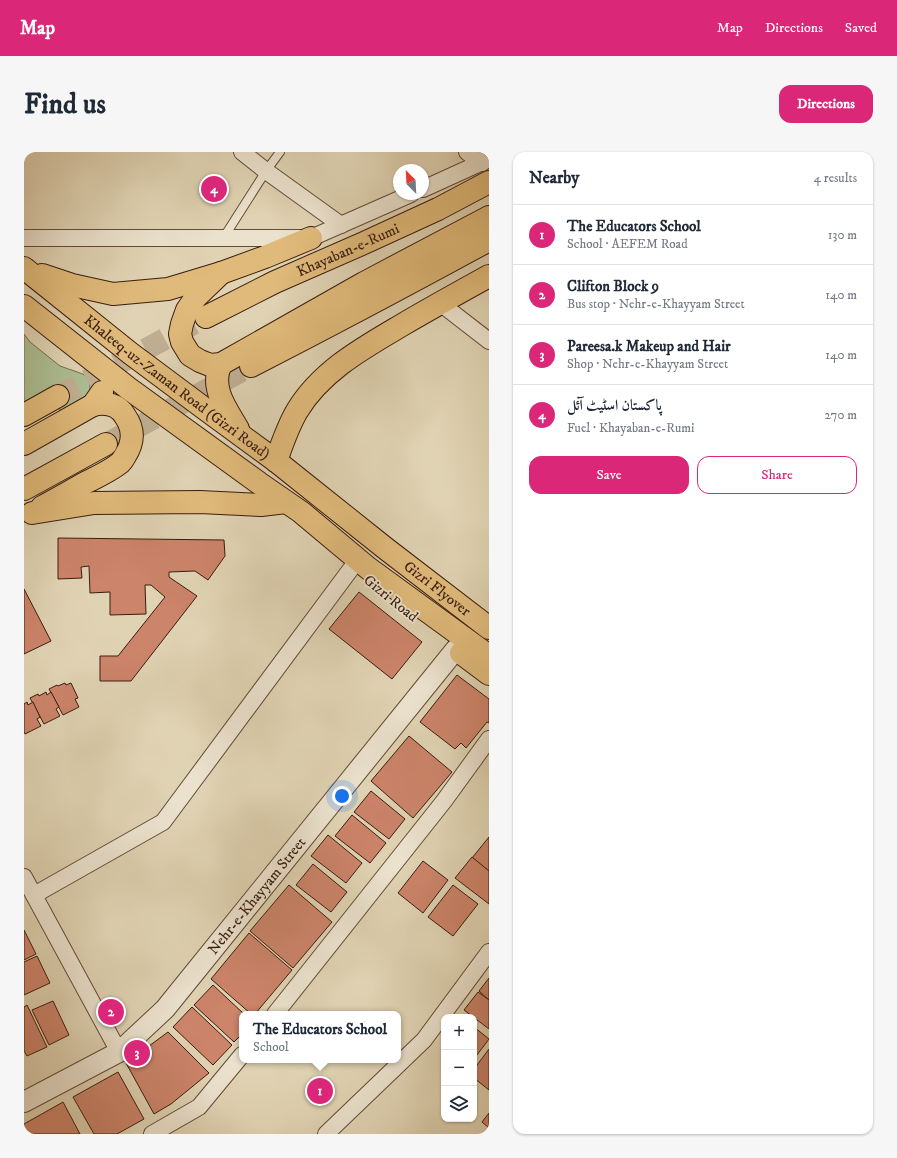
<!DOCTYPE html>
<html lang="en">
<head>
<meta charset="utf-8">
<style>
	:root { --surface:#fff; --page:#f6f6f7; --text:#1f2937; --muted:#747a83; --line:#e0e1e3; --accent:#db2777 }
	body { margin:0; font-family:"IM FELL DW Pica",Amiri,serif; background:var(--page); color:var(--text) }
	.controls { position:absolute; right:12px; bottom:12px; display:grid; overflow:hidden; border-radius:8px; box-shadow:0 1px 3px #0004 }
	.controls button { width:36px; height:36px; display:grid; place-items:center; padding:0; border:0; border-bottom:1px solid var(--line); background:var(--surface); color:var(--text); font:20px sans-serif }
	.compass { position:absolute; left:369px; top:12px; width:36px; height:36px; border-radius:50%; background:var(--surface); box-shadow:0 1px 3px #0004; rotate:336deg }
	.you { position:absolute; left:318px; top:644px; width:14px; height:14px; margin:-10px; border:3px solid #fff; border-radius:50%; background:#1a73e8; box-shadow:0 0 0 6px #1a73e833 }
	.badge { display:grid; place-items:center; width:26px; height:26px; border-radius:50%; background:var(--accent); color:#fff; font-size:13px; font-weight:700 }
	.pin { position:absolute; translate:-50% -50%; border:2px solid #fff; box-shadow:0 1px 4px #0006 }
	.popup { position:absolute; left:215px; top:859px; width:162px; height:52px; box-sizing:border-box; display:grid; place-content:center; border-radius:8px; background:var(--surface); filter:drop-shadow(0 1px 3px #0005); font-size:13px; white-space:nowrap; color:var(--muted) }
	.popup b { font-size:15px; color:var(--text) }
	.popup::after { content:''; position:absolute; left:50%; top:100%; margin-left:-8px; border:8px solid transparent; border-top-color:var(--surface) }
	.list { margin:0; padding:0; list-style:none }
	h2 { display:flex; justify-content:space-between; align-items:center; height:52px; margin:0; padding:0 16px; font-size:17px }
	h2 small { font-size:13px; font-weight:400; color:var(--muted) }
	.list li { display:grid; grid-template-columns:26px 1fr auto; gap:12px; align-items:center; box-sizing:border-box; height:60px; padding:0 16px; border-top:1px solid var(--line) }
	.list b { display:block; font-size:15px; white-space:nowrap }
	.list p { margin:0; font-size:13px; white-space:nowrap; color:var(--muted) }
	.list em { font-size:13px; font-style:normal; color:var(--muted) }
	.actions { display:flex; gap:8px; padding:12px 16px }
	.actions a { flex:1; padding:9px 0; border:1px solid var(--accent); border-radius:12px; text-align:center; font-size:14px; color:var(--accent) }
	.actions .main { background:var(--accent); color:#fff }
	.icon { flex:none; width:22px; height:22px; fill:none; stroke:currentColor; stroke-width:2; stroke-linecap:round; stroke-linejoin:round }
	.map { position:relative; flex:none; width:465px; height:982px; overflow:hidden; border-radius:12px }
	header { display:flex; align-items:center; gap:24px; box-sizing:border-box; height:56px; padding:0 20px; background:var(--accent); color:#fff }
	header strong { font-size:19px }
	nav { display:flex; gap:22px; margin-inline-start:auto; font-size:14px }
	.intro { display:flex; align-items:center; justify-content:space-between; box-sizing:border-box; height:96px; padding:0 24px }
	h1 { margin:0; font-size:28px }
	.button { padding:10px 18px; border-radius:12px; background:var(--accent); color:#fff; font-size:14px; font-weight:700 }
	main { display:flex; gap:24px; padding:0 24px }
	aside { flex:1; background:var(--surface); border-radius:12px; box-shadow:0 1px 3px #0004 }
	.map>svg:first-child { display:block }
	.green { fill:#acbe92; stroke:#736d50 }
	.building { fill:#cc846a; stroke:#3a1c0e }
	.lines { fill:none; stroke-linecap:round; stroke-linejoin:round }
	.primary-tunnel { stroke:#bfae92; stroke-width:22; stroke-dasharray:22 11; stroke-linecap:butt }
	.service-casing { stroke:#644a37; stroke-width:10 }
	.minor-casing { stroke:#644a37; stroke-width:18 }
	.tertiary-casing { stroke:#644a37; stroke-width:22 }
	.primary-casing { stroke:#3a1c0e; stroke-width:24 }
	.service { stroke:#ebe2ce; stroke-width:8 }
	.minor { stroke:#ebe2ce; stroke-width:16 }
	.tertiary { stroke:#ebe2ce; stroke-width:20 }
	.primary { stroke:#e0ba7a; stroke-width:22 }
	.labels { text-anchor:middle; stroke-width:3.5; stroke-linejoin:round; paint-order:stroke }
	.street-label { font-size:15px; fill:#3a1c0e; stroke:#ebe2ce }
</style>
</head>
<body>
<header>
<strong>Map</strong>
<nav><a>Map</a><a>Directions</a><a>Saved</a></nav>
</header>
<div class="intro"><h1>Find us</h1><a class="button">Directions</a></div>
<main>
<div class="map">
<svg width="465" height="982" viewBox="0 0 465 982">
	<rect width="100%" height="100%" fill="#e0d3b3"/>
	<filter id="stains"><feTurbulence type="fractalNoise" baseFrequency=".005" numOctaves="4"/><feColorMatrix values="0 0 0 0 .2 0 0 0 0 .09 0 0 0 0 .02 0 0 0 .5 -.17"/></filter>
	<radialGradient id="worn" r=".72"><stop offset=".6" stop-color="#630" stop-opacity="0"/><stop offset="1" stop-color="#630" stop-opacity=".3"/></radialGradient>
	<polygon class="green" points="0,182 6,190 36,214 56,221 61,223 65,229 66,235 66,240 61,247 38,262 26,236 0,250"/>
	<g class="building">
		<polygon points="34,386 200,388 201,404 184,428 171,419 145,420 145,425 173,444 107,529 76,529 76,504 94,504 141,445 127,433 121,433 122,462 86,463 86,440 66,441 65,414 57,415 58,426 34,427"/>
		<polygon points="0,437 27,489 0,502"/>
		<polygon points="335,440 398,490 368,527 305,477"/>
		<polygon points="433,523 465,547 465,571 463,570 442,596 437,591 431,597 396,570"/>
		<polygon points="41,531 42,533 47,531 54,546 51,547 55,555 39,563 25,537 33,533 34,534"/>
		<polygon points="22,540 23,543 27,540 35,555 32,557 36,564 20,572 6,546 14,542 15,544"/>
		<polygon points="3,550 4,553 9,550 16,565 13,567 17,574 1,582 0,580 0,552"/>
		<polygon points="385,584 428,620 389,666 347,629"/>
		<polygon points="347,639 381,667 365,687 330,660"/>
		<polygon points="328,663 362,691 346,711 311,684"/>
		<polygon points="304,683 338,711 322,731 287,704"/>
		<polygon points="465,685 465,719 448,706"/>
		<polygon points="448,705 465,719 465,752 431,726"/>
		<polygon points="399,709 424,728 399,761 374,741"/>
		<polygon points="289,712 323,740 307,760 272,733"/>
		<polygon points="265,733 308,770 269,816 226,779"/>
		<polygon points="429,733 454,752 429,784 404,765"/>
		<polygon points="0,778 12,802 0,808"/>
		<polygon points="225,781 268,818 231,862 227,862 187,827"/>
		<polygon points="13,804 26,831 0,843 0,810"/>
		<polygon points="465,826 465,848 455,839"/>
		<polygon points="189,833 220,862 218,862 218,882 210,890 170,853"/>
		<polygon points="454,840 465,848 465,877 440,858"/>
		<polygon points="29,849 45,883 25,893 8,858"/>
		<polygon points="3,853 23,895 3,904 0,899 0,855"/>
		<polygon points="168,855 208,893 189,913 149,875"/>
		<polygon points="450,875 465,887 450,907"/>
		<polygon points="144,880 185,921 147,952 130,962 102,911"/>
		<polygon points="465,897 465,938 450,926 450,917"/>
		<polygon points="94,920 120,967 93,982 70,982 49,945"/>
		<polygon points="39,950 56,982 0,982 0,972"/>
		<polygon points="465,961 465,976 458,970"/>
	</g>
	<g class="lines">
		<g class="primary-tunnel">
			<polyline points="34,244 182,165"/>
			<polyline points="82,292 227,214"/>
		</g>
		<defs>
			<polyline id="service" points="200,85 242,19 256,0"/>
			<g id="minor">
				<polyline points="218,0 242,19 317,73"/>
				<polyline points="443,0 458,11"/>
				<polyline points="399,37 465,7"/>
				<polyline points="0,86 287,86 387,42"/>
				<polyline points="416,151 465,189"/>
				<polyline points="0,725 95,900"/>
				<polyline points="10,743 139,670 329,414"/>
				<polyline points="251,862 420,649 465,587"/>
				<polyline points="128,982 175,955 218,903"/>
				<polyline points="302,982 400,888 465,800"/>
			</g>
			<g id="tertiary">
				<path id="s1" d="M0,950L95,900L141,857L432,497"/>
			</g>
			<g id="primary">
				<path id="s2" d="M0,116L106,201L181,257L252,309L361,396L465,476"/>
				<polyline points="197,121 172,145 163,158 158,172 156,182 158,190 166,203 176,209 186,213 197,212 340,131 465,65"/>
				<polyline points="18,123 48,133 89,142 144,137 197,121 241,105 287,86"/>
				<polyline points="0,154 104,236 235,331 277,360 344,416 465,504"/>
				<path id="s3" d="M182,165L251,130L340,91L414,57L465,30"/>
				<path d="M197,212C185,235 203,258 214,277"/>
				<path d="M227,214C307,173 386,131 465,88"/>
				<polyline points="0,263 34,244"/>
				<polyline points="0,292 69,253 78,240"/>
				<path d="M252,309C258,292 264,274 273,259C297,219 339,196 378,173C407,156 436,140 465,124"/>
				<polyline points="0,337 82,292"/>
				<path d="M18,355C33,347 47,339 61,331C73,325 86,319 96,311C98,309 100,306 101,304C110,290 110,277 101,264C94,252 82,250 69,253"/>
				<polyline points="8,361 70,351 176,350 237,353 262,350"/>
				<polyline points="437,501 465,522"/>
			</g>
		</defs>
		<use href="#service" class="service-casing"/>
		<use href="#minor" class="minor-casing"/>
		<use href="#tertiary" class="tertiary-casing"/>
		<use href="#primary" class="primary-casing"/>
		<use href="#service" class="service"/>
		<use href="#minor" class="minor"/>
		<use href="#tertiary" class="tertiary"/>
		<use href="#primary" class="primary"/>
	</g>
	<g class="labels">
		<g class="street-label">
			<text dy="5" stroke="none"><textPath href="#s3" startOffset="157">Khayaban-e-Rumi</textPath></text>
			<text dy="5" stroke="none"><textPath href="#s2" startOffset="194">Khaleeq-uz-Zaman Road (Gizri Road)</textPath></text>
			<text dy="5" stroke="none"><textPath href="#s2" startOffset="523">Gizri Flyover</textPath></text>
			<text transform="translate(367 446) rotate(39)" y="5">Gizri Road</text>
			<text dy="5" stroke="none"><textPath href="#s1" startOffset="316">Nehr-e-Khayyam Street</textPath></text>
		</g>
	</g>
	<rect width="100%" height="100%" filter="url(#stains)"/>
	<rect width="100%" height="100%" fill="url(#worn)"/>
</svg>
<div class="controls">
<button>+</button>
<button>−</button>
<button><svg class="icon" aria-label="layers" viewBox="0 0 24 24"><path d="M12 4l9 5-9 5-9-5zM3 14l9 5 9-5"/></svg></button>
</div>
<svg class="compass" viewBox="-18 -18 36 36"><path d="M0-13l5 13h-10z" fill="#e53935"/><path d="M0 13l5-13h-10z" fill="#747a83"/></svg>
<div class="you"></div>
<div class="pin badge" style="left:296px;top:939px">1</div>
<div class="popup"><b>The Educators School</b>School</div>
<div class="pin badge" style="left:87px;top:860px">2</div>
<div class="pin badge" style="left:113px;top:901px">3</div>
<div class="pin badge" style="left:190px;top:37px">4</div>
</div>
<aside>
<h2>Nearby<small>4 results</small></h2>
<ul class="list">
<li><span class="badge">1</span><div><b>The Educators School</b><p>School · AEFEM Road</p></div><em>130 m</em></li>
<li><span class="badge">2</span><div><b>Clifton Block 9</b><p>Bus stop · Nehr-e-Khayyam Street</p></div><em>140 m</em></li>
<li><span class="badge">3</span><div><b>Pareesa.k Makeup and Hair</b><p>Shop · Nehr-e-Khayyam Street</p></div><em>140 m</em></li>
<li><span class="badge">4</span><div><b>پاکستان اسٹیٹ آئل</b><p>Fuel · Khayaban-e-Rumi</p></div><em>270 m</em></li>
</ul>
<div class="actions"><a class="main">Save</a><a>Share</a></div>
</aside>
</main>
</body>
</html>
